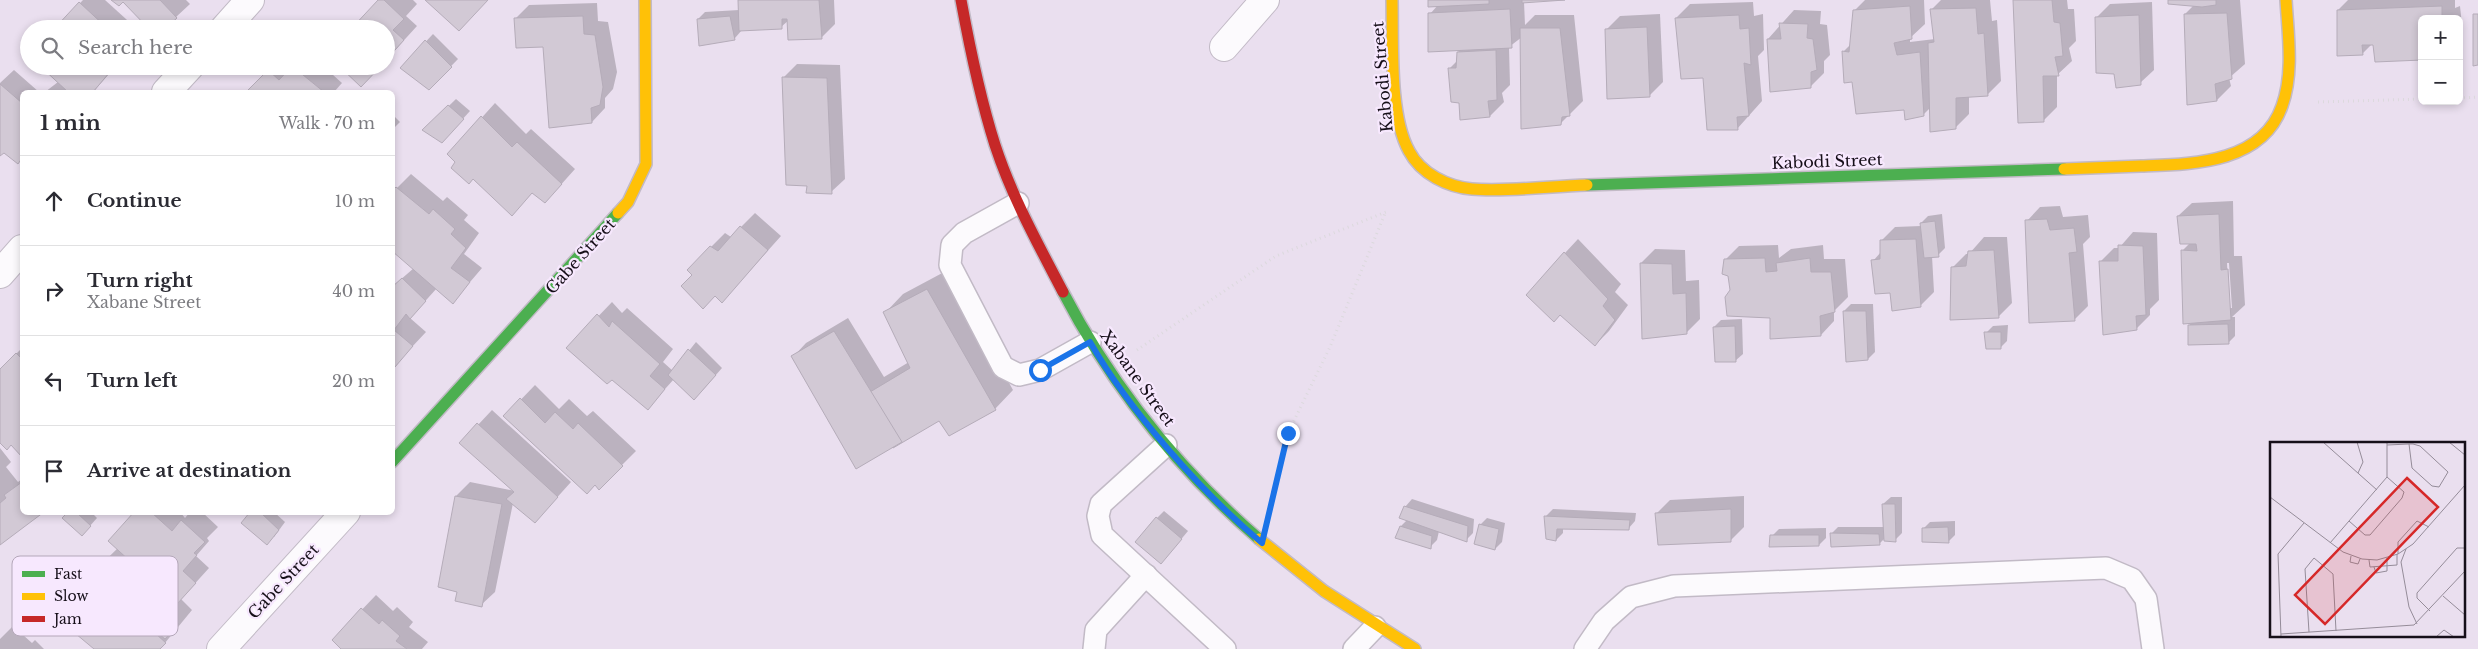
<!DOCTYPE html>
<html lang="en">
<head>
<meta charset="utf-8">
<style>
	:root { --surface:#fff; --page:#f7f7f7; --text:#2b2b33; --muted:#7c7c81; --line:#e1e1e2 }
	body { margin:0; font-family:"Libre Baskerville",serif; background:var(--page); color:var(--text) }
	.controls { position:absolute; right:15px; top:15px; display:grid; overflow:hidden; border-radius:8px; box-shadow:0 2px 8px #0003 }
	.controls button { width:45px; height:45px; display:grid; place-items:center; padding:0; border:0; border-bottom:1px solid var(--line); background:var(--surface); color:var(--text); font:25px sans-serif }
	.stop { position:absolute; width:15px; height:15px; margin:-11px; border:4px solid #1a73e8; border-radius:50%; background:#fff }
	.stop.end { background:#1a73e8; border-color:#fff; box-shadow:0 1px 5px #0008 }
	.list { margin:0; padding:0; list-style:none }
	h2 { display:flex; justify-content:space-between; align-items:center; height:65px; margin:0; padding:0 20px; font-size:21px }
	h2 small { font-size:16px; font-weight:400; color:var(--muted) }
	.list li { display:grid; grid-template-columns:32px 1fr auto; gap:15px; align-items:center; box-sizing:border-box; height:90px; padding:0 20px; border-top:1px solid var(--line) }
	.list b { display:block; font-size:19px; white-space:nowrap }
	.list p { margin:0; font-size:16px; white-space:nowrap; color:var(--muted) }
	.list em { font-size:16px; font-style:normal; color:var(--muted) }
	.icon { flex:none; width:28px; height:28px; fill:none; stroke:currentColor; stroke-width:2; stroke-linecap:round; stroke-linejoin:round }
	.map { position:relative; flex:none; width:2478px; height:649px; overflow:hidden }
	.search { position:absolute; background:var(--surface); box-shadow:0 2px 8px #0003; left:20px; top:20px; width:375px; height:55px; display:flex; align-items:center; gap:12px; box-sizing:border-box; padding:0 18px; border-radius:28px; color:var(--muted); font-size:19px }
	.panel { position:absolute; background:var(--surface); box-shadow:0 2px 8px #0003; left:20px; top:90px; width:375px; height:425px; border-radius:8px }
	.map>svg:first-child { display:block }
	.shadow { fill:#0003; fill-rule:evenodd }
	.building { fill:#d2c9d5; stroke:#b5acb9 }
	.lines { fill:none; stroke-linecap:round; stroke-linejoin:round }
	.lane-casing { stroke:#c2bac6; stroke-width:24 }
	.street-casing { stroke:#c2bac6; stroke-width:30 }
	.fast-casing { stroke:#c2bac6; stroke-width:14 }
	.slow-casing { stroke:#c2bac6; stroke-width:14 }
	.jam-casing { stroke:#c2bac6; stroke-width:14 }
	.path { stroke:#dcd9dd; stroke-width:3; stroke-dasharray:1 4; stroke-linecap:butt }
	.lane { stroke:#fcfafd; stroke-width:21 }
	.street { stroke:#fcfafd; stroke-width:28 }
	.fast { stroke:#4caf50; stroke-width:11 }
	.slow { stroke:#ffc107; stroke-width:11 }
	.jam { stroke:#c62828; stroke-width:11 }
	.route { stroke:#1a73e8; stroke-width:6 }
	.labels { text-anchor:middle; stroke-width:4.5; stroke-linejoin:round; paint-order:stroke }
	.street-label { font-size:16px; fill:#160f19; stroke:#f7e8fe }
	.inset-road { fill:none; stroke:#958c99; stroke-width:1 }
	.view { fill:#d62828; fill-opacity:0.15; stroke:#d62828; stroke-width:2.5 }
	.inset-edge { fill:none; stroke:#160f19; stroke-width:2.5 }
	.key { fill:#f7e8fe; stroke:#b4a7b9; stroke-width:1 }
	.key-label { font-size:14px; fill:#160f19 }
</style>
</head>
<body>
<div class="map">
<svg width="2478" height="649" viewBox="0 0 2478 649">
	<rect width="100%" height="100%" fill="#eadfef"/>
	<g class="shadow">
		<polygon points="83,0 105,0 137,29 56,29"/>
		<polygon points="113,0 186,0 190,4 176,17 123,1"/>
		<polygon points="379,0 413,0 417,4 406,16 417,26 386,60 386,29"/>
		<polygon points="739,0 834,0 835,24 821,38 789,20 781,27 742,30 735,38 700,44 698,19 705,12 739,10"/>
		<polygon points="1429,0 1549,0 1524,2 1525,25 1535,15 1574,15 1583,101 1560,124 1522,37 1509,47 1510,85 1502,93 1504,102 1490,116 1460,102 1449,69 1457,61 1458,52 1461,49 1430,14 1438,5"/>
		<polygon points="1865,0 1924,0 1925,24 1910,38 1910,42 1935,39 1932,9 1941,0 1990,0 1992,21 1997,20 2001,81 1987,95 1969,96 1969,114 1955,128 1931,107 1923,115 1905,109 1853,80 1843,52 1851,44 1854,11"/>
		<polygon points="2014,0 2067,0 2068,9 2074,9 2076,41 2069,48 2072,61 2057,75 2057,107 2043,121"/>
		<polygon points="2170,0 2240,0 2245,64 2229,78 2231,86 2217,100 2188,103 2185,14 2194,5"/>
		<polygon points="2348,0 2455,0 2455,8 2460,6 2463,34 2459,38 2459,19 2422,19 2372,44 2362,54 2338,10"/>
		<polygon points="1753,2 1754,16 1763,14 1764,50 1758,56 1762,101 1737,129 1704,77 1676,18 1690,4"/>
		<polygon points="2152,2 2154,70 2140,83 2115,73 2096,18 2110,4"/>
		<polygon points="597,3 598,21 608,22 617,72 613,89 605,98 605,108 592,122 544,46 515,19 529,5"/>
		<polygon points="1794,10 1821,11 1820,24 1827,25 1830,55 1824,61 1824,73 1810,87 1768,39"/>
		<polygon points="1660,14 1663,82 1650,95 1606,30 1620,16"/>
		<polygon points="433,34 458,59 429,89 401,68"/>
		<polygon points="29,46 29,55 25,51"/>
		<polygon points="797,64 840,65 845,179 831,192 784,77"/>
		<polygon points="41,66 116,66 93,92 45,92 58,82"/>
		<polygon points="273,66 323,66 342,83 334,92 247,92"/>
		<polygon points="14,70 39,92 22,92 22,158 18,162 4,151 0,154 0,83"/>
		<polygon points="456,99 470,111 449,134 424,130"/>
		<polygon points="495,103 526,134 531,129 575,169 558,188 533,192 512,214 449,154"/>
		<polygon points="392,114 400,122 392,130"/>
		<polygon points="411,174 443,201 447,197 468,215 464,220 479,233 464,254 482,268 453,302 437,288 410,318 426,332 395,365 392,287 414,268 392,193"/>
		<path d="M2233,201L2234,256H2242L2245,305L2232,317H2235V336L2228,343L2189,325L2193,322L2183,250L2191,242L2178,216L2192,203ZM2227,263H2229L2232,308H2229Z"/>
		<polygon points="2060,206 2063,217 2088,215 2090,237 2083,244 2088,306 2074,320 2027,221 2040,207"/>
		<polygon points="755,213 781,236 722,302 711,247 725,233 731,237"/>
		<polygon points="1942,214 1945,248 1938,255 1932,256 1934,292 1920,306 1892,292 1873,261 1881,252 1881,241 1895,227 1921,226 1921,223 1928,216"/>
		<polygon points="2133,232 2157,233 2159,300 2150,309 2150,315 2136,329 2100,262 2114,248 2119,248"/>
		<polygon points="1984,237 2007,237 2012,303 1998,317 1952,268 1966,254 1969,254"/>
		<polygon points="1578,239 1621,284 1615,292 1628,305 1609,331 1595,345 1565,253"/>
		<polygon points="1778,245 1779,258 1791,249 1823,245 1824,259 1845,259 1848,297 1834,311 1834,321 1821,335 1771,317 1731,290 1725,260 1739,246"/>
		<polygon points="1655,249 1685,250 1686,281 1699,280 1700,319 1686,333 1644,338 1641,263"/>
		<polygon points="946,271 1013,390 995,409 939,419 856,467 793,357 806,343 848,318 884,377 909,362 885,313 903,294"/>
		<polygon points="612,302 622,313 627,308 673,349 663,362 673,371 696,342 722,368 701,392 674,379 648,408 612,378 568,348"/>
		<polygon points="1851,304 1873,304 1875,352 1868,359 1844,311"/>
		<polygon points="1742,319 1743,354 1735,361 1714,327 1721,320"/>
		<polygon points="2008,325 2007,341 2000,348 1986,333 1993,326"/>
		<polygon points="22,348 22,456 11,443 0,442 0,370"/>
		<polygon points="535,385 559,409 569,399 587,416 593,411 636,451 599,488 505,416"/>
		<polygon points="492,410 571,482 535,522 513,503 495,592 481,605 459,591 439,586 456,496 470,482 515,491 461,443"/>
		<polygon points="0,448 11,462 6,467 18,482 22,479 22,512 0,544"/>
		<polygon points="1744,496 1744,527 1730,541 1656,514 1670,500"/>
		<polygon points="1891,497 1902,497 1902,533 1895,540 1885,538 1879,544 1831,534 1838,527 1885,527 1883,504"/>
		<polygon points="1412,499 1474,519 1473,533 1466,540 1439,531 1437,540 1430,547 1401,526 1407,520 1405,507"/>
		<polygon points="1553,509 1636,513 1635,521 1628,529 1563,528 1563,533 1556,540 1546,516"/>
		<polygon points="1164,511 1188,531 1168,555 1157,518"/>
		<polygon points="69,512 91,512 97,518 89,527"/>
		<polygon points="135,512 180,512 185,518 190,512 202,512 218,527 207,538 209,541 196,556 209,568 181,599 192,610 160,649 96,649 59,618 87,578 118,548"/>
		<polygon points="252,512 274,512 285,522 274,537"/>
		<polygon points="1487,518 1505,523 1502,542 1495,549 1480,525"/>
		<polygon points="1955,521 1955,535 1948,542 1923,529 1930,522"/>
		<polygon points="1826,528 1826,538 1819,545 1772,536 1779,529"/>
		<polygon points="376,595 393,611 397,607 413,622 409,627 428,642 422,649 343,649 333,640"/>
		<polygon points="13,626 32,643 35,640 44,649 0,649 0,639"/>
	</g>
	<g class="building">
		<polygon points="111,0 160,0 177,18 165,29 149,29 123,2 119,6"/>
		<polygon points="378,0 384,0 404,19 393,30 404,40 386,60 386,29 351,29"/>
		<polygon points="425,0 488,0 459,31"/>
		<polygon points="738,0 819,0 822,39 788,40 787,19 782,19 782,29 739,31"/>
		<polygon points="1428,0 1489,0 1489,4 1428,7"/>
		<polygon points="1522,0 1565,0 1522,3"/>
		<polygon points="2013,0 2052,0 2054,22 2060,23 2063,56 2055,57 2059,76 2043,76 2044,122 2018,123"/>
		<polygon points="2168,0 2216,0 2216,5 2202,7 2168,4"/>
		<polygon points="79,2 108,29 54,29"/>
		<polygon points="1910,6 1912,39 1894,43 1897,55 1920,52 1924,116 1905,120 1904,110 1856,114 1852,82 1844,83 1842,51 1849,52 1853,10"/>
		<polygon points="2442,6 2442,19 2422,19 2422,60 2375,62 2373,45 2362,45 2363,55 2337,56 2337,10"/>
		<polygon points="1976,8 1978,34 1984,33 1988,96 1956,98 1956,129 1930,132 1928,43 1934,42 1930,9"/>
		<polygon points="1510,9 1512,48 1428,52 1428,13"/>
		<polygon points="2227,13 2232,79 2215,84 2217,101 2187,105 2184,14"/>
		<polygon points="2473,14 2478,14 2478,65 2473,66"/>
		<polygon points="1739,15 1740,29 1749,28 1751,65 1744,63 1749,116 1737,117 1738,130 1707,130 1703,78 1681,79 1675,18"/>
		<polygon points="2139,15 2141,85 2116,88 2114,74 2096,73 2095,17"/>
		<polygon points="583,16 584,34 595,35 603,87 600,105 591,108 592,123 549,128 543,47 516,48 514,18"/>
		<polygon points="730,16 735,40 699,46 697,19"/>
		<polygon points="1779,23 1808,24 1807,38 1813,39 1817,70 1811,72 1811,88 1770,92 1767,39 1781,39"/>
		<polygon points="1647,27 1650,97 1607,99 1605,29"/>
		<polygon points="1520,28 1560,28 1570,116 1562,117 1561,125 1521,129"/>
		<polygon points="425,40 452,67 429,90 400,68"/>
		<polygon points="1496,50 1497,100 1488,101 1490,117 1460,120 1459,103 1451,102 1448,68 1456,68 1457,52"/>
		<polygon points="40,66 115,66 93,92 68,92"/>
		<polygon points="292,66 324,92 246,92 268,70 279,80"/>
		<polygon points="339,66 381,66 361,87"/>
		<polygon points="782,77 827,78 832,194 806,193 807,186 786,185"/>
		<polygon points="0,84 22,103 22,158 18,164 4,153 0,156"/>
		<polygon points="448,105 464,119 442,143 422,130"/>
		<polygon points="481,116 512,147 517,142 562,184 545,203 532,193 512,216 473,179 469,184 451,168 455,162 447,154"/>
		<polygon points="396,187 429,214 433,209 455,229 451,234 466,248 451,268 470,282 453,304 392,251 392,191"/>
		<polygon points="2219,214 2221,270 2228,269 2231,320 2183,324 2181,250 2197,251 2196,244 2180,244 2177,216"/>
		<polygon points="2047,219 2050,230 2074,228 2077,252 2069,253 2075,321 2029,323 2025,220"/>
		<polygon points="1935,221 1939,257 1924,258 1920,223"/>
		<polygon points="740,226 768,250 722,303 715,296 703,309 681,286 692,275 687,270 710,246 718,251"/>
		<polygon points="1916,239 1921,307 1892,311 1890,293 1875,294 1871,260 1880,259 1880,240"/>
		<polygon points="2118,245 2143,246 2146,315 2136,316 2137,330 2103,335 2099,261 2118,261"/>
		<polygon points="1994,250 1999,318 1950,320 1951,267 1966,266 1968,251"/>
		<polygon points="1564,252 1608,299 1603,306 1615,320 1595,346 1560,315 1554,322 1526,295"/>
		<polygon points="1765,258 1766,272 1777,271 1776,263 1810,258 1811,272 1831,272 1835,312 1820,316 1821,336 1770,339 1770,318 1727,316 1725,297 1730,290 1728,276 1722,274 1724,259"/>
		<polygon points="1640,263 1672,264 1673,294 1686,293 1687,334 1642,339"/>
		<polygon points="402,278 426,301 410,319 406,314 394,330 413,346 395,367 392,364 392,287"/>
		<polygon points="927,289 996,410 949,436 939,421 893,448 865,395 910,368 883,312"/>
		<polygon points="1843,311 1866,311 1868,360 1846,362"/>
		<polygon points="597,314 609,327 612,321 660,364 650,376 665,389 648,410 612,380 607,384 566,348"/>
		<polygon points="2228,324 2229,344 2188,345 2188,325"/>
		<polygon points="1735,326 1736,362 1715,362 1713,327"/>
		<polygon points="834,331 902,442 856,469 791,356"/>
		<polygon points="1984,332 2001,332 2001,349 1986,349"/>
		<polygon points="688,349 716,375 694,400 668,375"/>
		<polygon points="16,353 22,359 22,457 11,445 7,450 0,443 0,369"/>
		<polygon points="520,398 545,423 555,412 573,429 578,423 623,466 599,490 595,485 587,494 503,416"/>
		<polygon points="477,423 558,497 535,523 506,499 514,492 459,443"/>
		<polygon points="22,482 22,512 44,512 0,545 0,503 6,498 4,495"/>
		<polygon points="455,496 502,504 482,607 455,601 457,592 438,587"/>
		<polygon points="1882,504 1895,504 1896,542 1884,541"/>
		<polygon points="1404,506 1468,526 1467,542 1399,518"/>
		<polygon points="1731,509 1731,542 1658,545 1655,513"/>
		<polygon points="68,512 76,512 91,526 82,536 62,518"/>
		<polygon points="134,512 151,512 172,531 181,520 205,542 194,553 197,555 183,571 196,583 177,604 108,541"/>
		<polygon points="250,512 260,512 279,530 267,545 241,523"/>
		<polygon points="1544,516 1630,520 1629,530 1557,529 1556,541 1546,539"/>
		<polygon points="1156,517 1182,539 1161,564 1135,542"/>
		<polygon points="1479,524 1499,529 1495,550 1474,544"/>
		<polygon points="1400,526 1432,536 1431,549 1395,538"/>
		<polygon points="1948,527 1949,543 1922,542 1922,528"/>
		<polygon points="1830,533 1879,534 1880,545 1831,547"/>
		<polygon points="1770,535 1819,535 1819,546 1769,547"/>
		<polygon points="106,558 179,624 165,639 90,576"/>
		<polygon points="86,577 105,594 107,590 166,643 160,649 94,649 58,619 55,613"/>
		<polygon points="361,608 379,624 382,620 400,636 396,641 407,649 341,649 332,640"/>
	</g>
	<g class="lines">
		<defs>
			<g id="lane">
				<polyline points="1018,203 964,233 952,245 950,265 1003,367 1019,375 1040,370 1090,342"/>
				<polyline points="1166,445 1101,504 1098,516 1102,535 1225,649"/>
				<polyline points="1094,649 1096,630 1146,575"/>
				<polyline points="1354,649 1375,627"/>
				<polyline points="1585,649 1604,621 1631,597 1674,586 2106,568 2132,579 2146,599 2153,649"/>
			</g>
			<g id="street">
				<polyline points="224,29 250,0"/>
				<polyline points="1224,47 1265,0"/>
				<polyline points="166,92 190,66"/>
				<polyline points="0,274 22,249"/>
				<polyline points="221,649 346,512"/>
			</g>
			<g id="fast">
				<polyline points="1587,185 2064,169"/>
				<path d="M1063,292C1112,386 1178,469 1259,539"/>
				<polyline points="392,462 618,213"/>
			</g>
			<g id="slow">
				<path d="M1392,0C1393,42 1389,115 1409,151C1421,174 1448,187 1472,189C1508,192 1551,186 1587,185"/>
				<path d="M2064,169C2090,168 2115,167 2141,166C2191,164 2262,164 2282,106C2294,73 2288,34 2286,0"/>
				<polyline points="618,213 628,202 646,164 645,0"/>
				<polyline points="1259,539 1324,591 1415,649"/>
			</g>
			<path id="jam" d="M961,0C970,49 980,98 995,145C1012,197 1038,244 1063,292"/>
		</defs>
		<use href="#lane" class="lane-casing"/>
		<use href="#street" class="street-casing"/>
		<use href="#fast" class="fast-casing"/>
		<use href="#slow" class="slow-casing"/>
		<use href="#jam" class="jam-casing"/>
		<g class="path">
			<polyline points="2459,98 2478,97"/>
			<polyline points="2318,102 2422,99"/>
			<polyline points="1137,350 1276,256 1386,212"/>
			<polyline points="1271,503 1288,433 1330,347 1386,211"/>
		</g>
		<use href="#lane" class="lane"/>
		<use href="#street" class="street"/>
		<use href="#fast" class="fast"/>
		<use href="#slow" class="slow"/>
		<use href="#jam" class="jam"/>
	</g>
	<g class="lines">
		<path class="route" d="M1040,370L1090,342C1129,410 1202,493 1262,543L1288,433"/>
	</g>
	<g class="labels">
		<g class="street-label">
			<text transform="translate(1382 77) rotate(-95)" y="6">Kabodi Street</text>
			<text transform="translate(1827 161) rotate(-2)" y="6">Kabodi Street</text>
			<text transform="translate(580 256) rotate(-48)" y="6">Gabe Street</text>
			<text transform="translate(1138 378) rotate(54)" y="6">Xabane Street</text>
			<text transform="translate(283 581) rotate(-47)" y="6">Gabe Street</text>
		</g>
	</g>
	<g transform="translate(2270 442)">
		<rect width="195" height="195" fill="#eadfef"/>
		<path class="inset-road" d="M53,0L107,48M87,0L93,20L88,31M179,0L195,13M117,3L139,2H143L150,4L178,30L169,45L162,44L142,26L139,2M0,55L73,110L92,117L107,118L128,112L143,102L195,43M79,79L95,93H100L132,56L134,50L117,35M60,101L117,35V0M136,107L131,120L139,165L147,182M128,112V100L147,79L159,85M81,114L80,120L88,122L90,117M99,118L100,125L127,123V112M104,125L106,131L117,129V116M173,154L195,173M160,169L147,156V151L187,106H195M39,190L35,127L44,116L63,132L66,189M11,192L144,183L195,129M11,195L8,112L34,81M166,195L174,188L184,195"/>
		<path class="view" d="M137,36L168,65L55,182L25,153Z"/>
		<rect width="195" height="195" class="inset-edge"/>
	</g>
	<rect x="12" y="556" width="166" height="80" rx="8" class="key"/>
	<rect x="22" y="571" width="23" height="6" fill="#4caf50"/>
	<rect x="22" y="593" width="23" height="7" fill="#ffc107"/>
	<rect x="22" y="616" width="23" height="6" fill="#c62828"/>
	<g class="key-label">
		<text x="54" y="579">Fast</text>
		<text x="54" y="601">Slow</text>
		<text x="54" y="624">Jam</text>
	</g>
</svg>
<div class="controls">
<button>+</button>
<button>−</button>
</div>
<div class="stop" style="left:1040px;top:370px"></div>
<div class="stop end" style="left:1288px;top:433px"></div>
<div class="search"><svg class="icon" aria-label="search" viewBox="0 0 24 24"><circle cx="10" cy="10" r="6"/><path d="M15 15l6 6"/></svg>Search here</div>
<section class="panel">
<h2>1 min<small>Walk · 70 m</small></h2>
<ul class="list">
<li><svg class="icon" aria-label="ahead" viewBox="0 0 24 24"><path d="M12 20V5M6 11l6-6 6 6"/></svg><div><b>Continue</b></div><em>10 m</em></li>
<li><svg class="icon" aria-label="right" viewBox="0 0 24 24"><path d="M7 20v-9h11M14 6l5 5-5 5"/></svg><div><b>Turn right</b><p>Xabane Street</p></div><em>40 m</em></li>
<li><svg class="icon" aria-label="left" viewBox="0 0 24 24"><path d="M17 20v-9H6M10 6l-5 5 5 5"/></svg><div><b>Turn left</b></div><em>20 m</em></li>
<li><svg class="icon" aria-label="arrive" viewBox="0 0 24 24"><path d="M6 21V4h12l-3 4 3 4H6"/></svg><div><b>Arrive at destination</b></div></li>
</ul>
</section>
</div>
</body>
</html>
